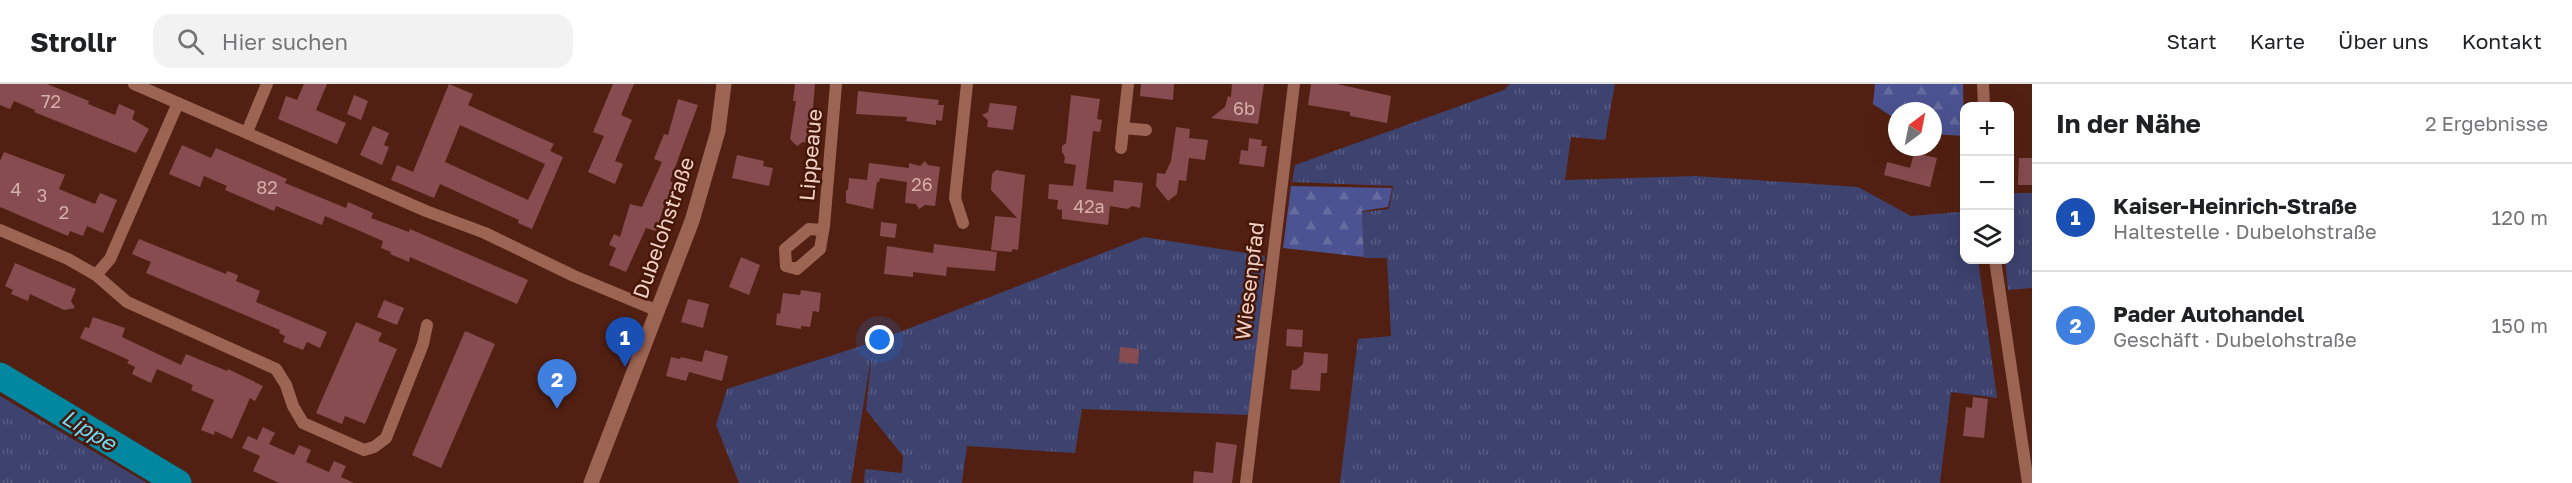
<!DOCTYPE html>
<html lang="de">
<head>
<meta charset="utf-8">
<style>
	:root { --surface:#fff; --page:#f2f2f2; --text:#202124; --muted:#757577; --line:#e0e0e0; --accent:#3a6c7a }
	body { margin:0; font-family:"Golos Text",sans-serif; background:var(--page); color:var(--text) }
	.controls { position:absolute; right:18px; top:18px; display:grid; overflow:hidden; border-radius:12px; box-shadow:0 6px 24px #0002 }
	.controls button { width:54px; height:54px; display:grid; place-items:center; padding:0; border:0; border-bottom:2px solid var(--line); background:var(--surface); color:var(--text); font:30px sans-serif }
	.compass { position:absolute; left:1888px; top:18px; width:54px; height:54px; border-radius:50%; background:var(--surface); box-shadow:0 6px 24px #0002; rotate:32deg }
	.you { position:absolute; left:880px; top:256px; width:21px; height:21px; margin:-15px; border:4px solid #fff; border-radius:50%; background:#1a73e8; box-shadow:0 0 0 9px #1a73e833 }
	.badge { display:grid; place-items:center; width:39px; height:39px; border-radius:50%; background:var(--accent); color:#fff; font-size:20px; font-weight:700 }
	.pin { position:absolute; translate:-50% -50px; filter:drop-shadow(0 2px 3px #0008) }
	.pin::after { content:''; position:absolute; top:32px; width:21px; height:18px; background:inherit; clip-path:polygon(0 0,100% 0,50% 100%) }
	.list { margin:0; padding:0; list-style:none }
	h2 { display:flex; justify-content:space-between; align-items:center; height:78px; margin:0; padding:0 24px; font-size:26px }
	h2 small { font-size:20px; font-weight:400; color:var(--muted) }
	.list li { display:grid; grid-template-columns:39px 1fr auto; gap:18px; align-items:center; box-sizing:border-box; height:108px; padding:0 24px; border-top:2px solid var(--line) }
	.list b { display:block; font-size:22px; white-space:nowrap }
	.list p { margin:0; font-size:20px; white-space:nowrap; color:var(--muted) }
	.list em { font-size:20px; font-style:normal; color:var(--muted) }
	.icon { flex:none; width:33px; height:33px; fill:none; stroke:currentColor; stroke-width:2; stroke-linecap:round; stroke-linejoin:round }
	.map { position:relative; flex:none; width:2032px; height:399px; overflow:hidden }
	header { display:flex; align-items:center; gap:36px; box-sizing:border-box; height:84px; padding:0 30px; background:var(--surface); border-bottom:2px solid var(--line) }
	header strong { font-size:28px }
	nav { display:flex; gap:33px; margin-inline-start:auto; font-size:21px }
	.search { width:420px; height:54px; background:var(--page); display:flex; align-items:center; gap:15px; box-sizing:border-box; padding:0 21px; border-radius:18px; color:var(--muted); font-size:22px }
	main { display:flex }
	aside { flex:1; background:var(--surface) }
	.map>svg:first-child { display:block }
	.grass { fill:url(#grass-tufts) }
	.forest { fill:url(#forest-firs) }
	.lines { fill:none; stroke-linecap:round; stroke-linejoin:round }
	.river { stroke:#0187a0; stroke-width:27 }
	.building { fill:#864c4f; fill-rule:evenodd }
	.street { stroke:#9c6453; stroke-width:12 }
	.secondary { stroke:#9c6453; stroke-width:15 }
	.labels { text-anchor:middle; stroke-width:5; stroke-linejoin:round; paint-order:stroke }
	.number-label { font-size:18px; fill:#d6afa8 }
	.street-label { font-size:21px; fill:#f0d0c6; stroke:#461607 }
	.water-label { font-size:22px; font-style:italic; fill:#6fdaf6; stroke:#461607 }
</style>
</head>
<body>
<header>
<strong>Strollr</strong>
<div class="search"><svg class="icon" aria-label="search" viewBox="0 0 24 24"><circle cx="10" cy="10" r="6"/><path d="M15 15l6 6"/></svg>Hier suchen</div>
<nav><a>Start</a><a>Karte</a><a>Über uns</a><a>Kontakt</a></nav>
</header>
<main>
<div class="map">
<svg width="2032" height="399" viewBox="0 0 2032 399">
	<defs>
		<pattern id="grass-tufts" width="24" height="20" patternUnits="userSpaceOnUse" patternTransform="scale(1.5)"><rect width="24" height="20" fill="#3d426f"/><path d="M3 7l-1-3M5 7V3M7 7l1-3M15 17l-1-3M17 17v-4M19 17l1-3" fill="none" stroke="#595c82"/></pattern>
		<pattern id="forest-firs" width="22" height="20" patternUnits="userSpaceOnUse" patternTransform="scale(1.5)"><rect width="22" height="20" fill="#4c5392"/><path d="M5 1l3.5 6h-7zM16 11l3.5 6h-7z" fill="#666ba0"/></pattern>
	</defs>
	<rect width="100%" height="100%" fill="#522012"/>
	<g class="grass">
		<polygon points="1510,0 1615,0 1605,56 1571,53 1565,96 1695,92 1858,103 1911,132 1960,128 1964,176 1978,176 1997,314 1951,308 1940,399 1340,399 1358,255 1391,252 1387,174 1364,174 1362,128 1389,125 1393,102 1292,98 1295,81 1504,6"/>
		<polygon points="2010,109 2032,109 2032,204 2008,206 2005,176 2010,176"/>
		<polygon points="1144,153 1265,172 1261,224 1249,331 1082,325 1075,369 967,362 962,399 864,399 865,385 902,389 903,372 866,326 872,267 851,399 739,399 716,341 727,305 874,258"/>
		<polygon points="0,312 147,399 0,399"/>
	</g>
	<g class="forest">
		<polygon points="1875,0 1963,0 1964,52 1933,50 1933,27 1897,27 1897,36 1873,20"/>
		<polygon points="1291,102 1392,104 1388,123 1362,127 1364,173 1283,164"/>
	</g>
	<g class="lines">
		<polyline class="river" points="0,292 178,399"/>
	</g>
	<g class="building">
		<polygon points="0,0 47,0 89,17 88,20 115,31 119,20 135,27 132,35 149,45 136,69 34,28 35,26 14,17 10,25 0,21"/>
		<polygon points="304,0 327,0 316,26 346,39 337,60 278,35 286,12 297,16"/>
		<path d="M449,0L473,10L468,21L554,60L550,67L563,73L532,145L518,139L519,136L440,100L434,114L391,96L397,81L413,88ZM460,41L545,80L528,116L445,78Z"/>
		<polygon points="613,0 634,0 621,31 632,36 615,77 623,80 615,100 588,88 604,52 593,48"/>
		<polygon points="795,0 815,0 810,59 803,58 797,62 790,55 796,17 793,17"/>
		<polygon points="1141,0 1174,0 1173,16 1140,12"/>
		<polygon points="1232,0 1264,0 1258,40 1211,34 1225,23 1228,12 1231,13"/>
		<polygon points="1311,0 1337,0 1391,12 1387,39 1350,32 1350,28 1308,21"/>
		<polygon points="858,7 939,16 938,21 944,21 942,37 936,36 936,41 906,37 907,33 856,30"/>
		<polygon points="354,11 368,17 361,36 347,30"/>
		<polygon points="1071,11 1100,15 1097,35 1102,36 1100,48 1093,47 1086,105 1113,108 1114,96 1143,99 1140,124 1132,122 1128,125 1110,122 1108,141 1062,135 1062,126 1057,125 1058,116 1048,115 1049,100 1073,102 1076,81 1064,79 1065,73 1062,68 1062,62 1066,59"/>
		<polygon points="678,15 698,21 670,97 676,100 668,117 666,116 656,147 646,144 626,188 609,181 616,164 609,161 614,150 620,153 630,120 642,123 662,78 654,75 664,50 668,51"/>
		<polygon points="990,19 1017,22 1013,46 987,43 988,36 982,31 988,28"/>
		<polygon points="373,42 389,49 384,61 389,63 382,81 360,71"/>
		<polygon points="1176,43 1190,45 1189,54 1208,56 1205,76 1189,74 1186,97 1179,96 1177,110 1168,117 1156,102 1157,89 1165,90 1171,77"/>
		<polygon points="1249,54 1262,56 1261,62 1267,62 1264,83 1239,80 1241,66 1248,67"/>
		<polygon points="182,61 211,74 216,64 287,95 285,99 346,124 348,118 373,129 371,134 409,148 410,145 528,196 517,220 410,173 409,178 390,170 391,168 381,164 383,157 325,132 322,141 276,122 274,127 225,106 227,102 204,92 200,103 169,90"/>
		<polygon points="4,68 65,91 59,105 95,120 100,109 117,116 103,149 87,142 83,152 70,147 68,152 0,123 0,77"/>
		<polygon points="1914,69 1937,74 1930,103 1884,91 1887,78 1910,84"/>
		<polygon points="737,71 764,77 763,82 773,84 769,102 732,94"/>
		<polygon points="2019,74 2032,74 2032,101 2018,101"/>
		<polygon points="925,77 928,81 940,83 935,122 925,121 919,125 916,120 905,119 907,98 880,94 879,98 877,98 873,125 846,119 846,107 848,105 849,94 867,96 869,79 909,84 909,79 920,82"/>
		<polygon points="996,86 1025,91 1018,166 1013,165 1011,168 991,166 995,132 1017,134 991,106 992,90"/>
		<polygon points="881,138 897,140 895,154 880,152"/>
		<polygon points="139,155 226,190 227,187 238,191 236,197 260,207 256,218 327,248 320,264 307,258 303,266 283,258 285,252 279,249 280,246 146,189 151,178 132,170"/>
		<polygon points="934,160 997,168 995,187 947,183 946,192 913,188 913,193 884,190 887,162 933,169"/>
		<polygon points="741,173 760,181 749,211 729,203"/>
		<polygon points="15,179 76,205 71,217 75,224 64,226 30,210 28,217 11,210 13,206 5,202"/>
		<polygon points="801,206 821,209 819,228 813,227 810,243 801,242 801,245 776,241 777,229 780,230 783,209 800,211"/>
		<polygon points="688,215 709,220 703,244 681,238"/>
		<polygon points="384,216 404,224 397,241 377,233"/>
		<polygon points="93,233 125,244 122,253 181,281 186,270 227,287 228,285 263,302 255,317 250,314 232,355 215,347 214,351 201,346 214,316 191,306 193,301 157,285 151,299 132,290 135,283 127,279 129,276 80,254 85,243 89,244"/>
		<polygon points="356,238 382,249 378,257 397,265 365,340 345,332 342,340 316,329"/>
		<polygon points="1287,245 1303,246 1302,263 1286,262"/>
		<polygon points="465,247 495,260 441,384 412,371"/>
		<polygon points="1120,263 1139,265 1138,280 1119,278"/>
		<polygon points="705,266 728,272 722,297 689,288 686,297 666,292 671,273 680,275 681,273 702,278"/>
		<polygon points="1304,268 1328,270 1327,289 1321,289 1320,307 1290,305 1292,286 1296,286 1303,280"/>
		<polygon points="1973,313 1988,315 1984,354 1963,352 1966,323 1972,324"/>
		<polygon points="263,343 275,349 269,360 294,371 299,361 311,366 306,378 329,388 334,377 346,382 341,393 354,399 279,399 253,387 260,372 242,364 248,352 257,356"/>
		<polygon points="1216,358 1237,361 1232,399 1193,399 1194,387 1213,389"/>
	</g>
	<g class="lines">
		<g class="street">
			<polyline points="134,0 426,127 485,149 574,192 658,227"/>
			<polyline points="1983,0 1984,22"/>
			<polyline points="1123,44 1146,46"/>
			<polyline points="247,48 267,0"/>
			<polyline points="1121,64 1128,0"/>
			<polyline points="963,139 955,114 967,0"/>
			<polyline points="0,146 68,175 96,191 127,218 276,285 286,301 293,322 303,339 364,366 374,363 386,354 423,260 427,241"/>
			<polyline points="823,146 809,145 785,165 786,182 797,185 820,165 824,142 836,0"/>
			<polyline points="1995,176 2028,399"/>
			<polyline points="96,191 110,175 178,19"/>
			<polyline points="1246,399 1294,0"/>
		</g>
		<polyline class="secondary" points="591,399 692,137 718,47 724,0"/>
	</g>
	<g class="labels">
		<g class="number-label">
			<text x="51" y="24">72</text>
			<text x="1244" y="31">6b</text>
			<text x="922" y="107">26</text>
			<text x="267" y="110">82</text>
			<text x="16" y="112">4</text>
			<text x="42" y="118">3</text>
			<text x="1089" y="129">42a</text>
			<text x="64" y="135">2</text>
		</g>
		<g class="street-label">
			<text transform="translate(811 71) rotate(-85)" y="7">Lippeaue</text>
			<text transform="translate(664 144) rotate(-71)" y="7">Dubelohstraße</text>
			<text transform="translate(1250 197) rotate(-83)" y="7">Wiesenpfad</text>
		</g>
		<g class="water-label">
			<text transform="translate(89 346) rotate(31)" y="8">Lippe</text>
		</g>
	</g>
</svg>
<div class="controls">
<button>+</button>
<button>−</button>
<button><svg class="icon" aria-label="layers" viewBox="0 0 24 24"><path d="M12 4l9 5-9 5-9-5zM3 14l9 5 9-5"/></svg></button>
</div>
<svg class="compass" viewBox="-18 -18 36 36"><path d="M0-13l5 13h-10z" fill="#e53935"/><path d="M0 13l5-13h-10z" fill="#757577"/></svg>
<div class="you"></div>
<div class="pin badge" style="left:625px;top:283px;background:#1a4fb4">1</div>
<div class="pin badge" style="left:557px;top:325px;background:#3f7fe0">2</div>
</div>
<aside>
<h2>In der Nähe<small>2 Ergebnisse</small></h2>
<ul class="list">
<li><span class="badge" style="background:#1a4fb4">1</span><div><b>Kaiser-Heinrich-Straße</b><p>Haltestelle · Dubelohstraße</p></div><em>120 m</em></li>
<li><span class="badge" style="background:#3f7fe0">2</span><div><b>Pader Autohandel</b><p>Geschäft · Dubelohstraße</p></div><em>150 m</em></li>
</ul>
</aside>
</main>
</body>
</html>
